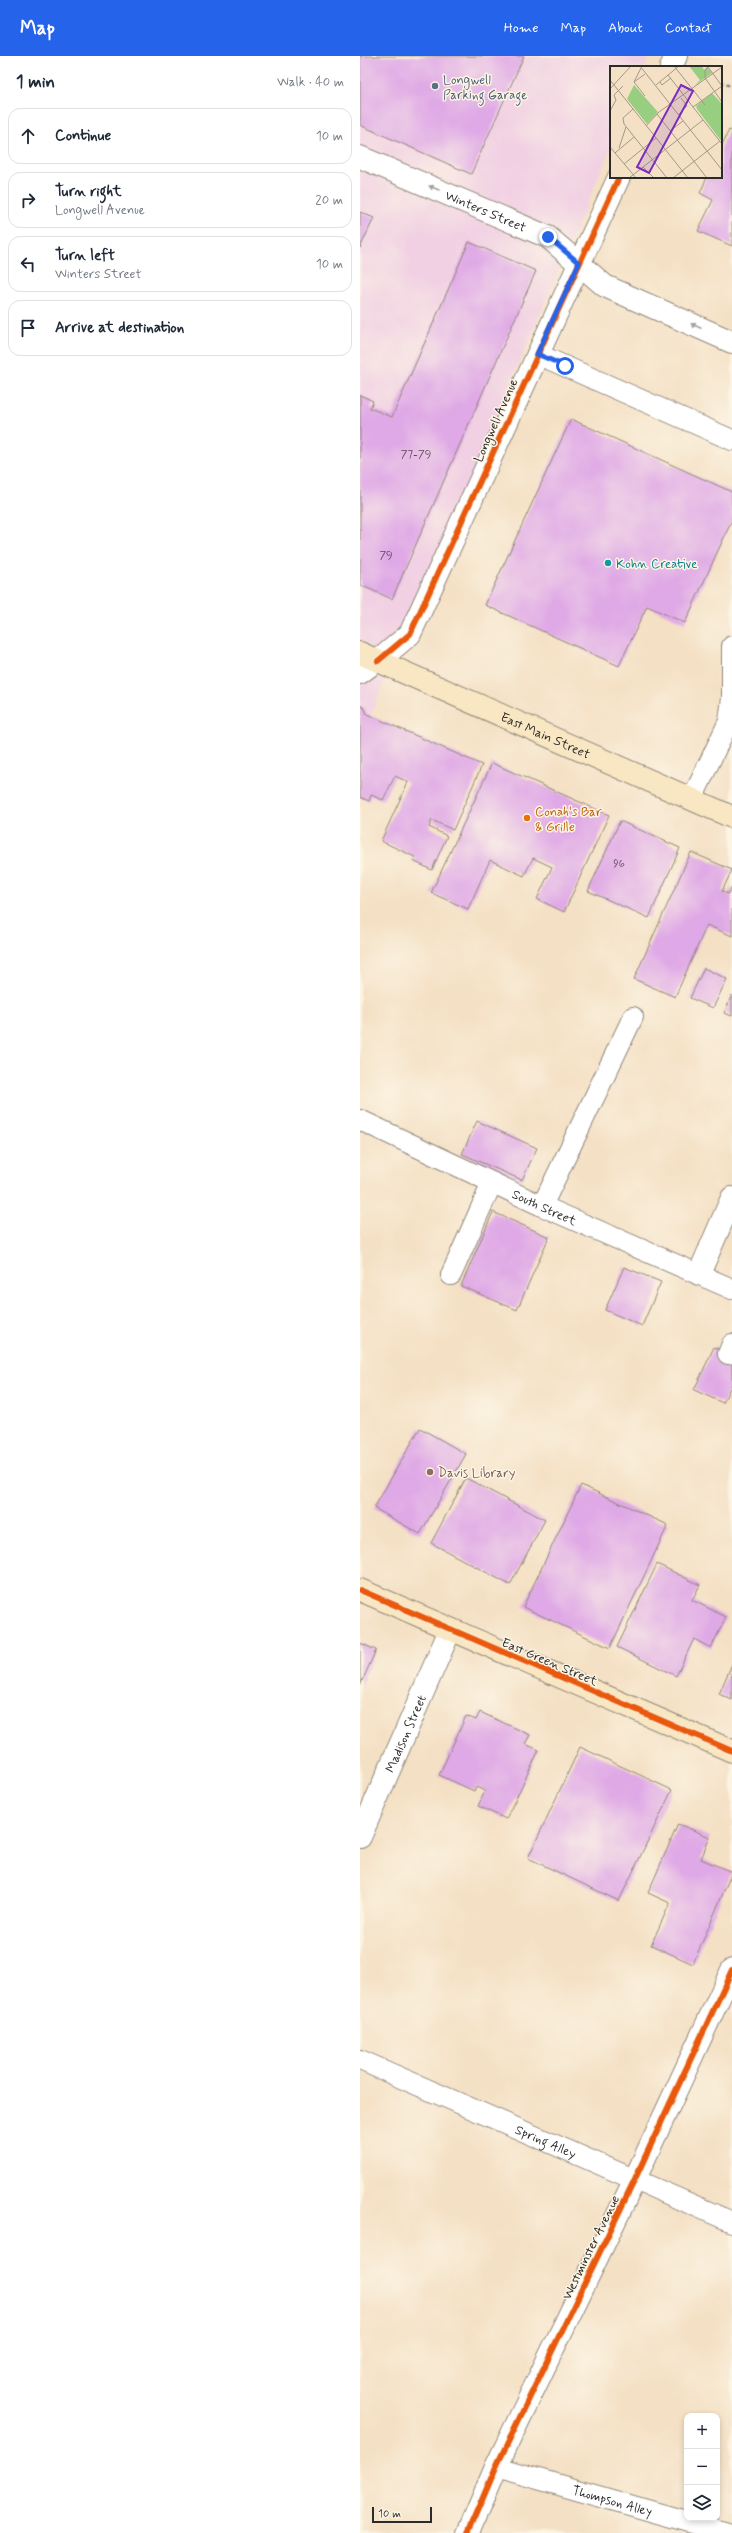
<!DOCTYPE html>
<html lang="en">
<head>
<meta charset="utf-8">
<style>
	:root { --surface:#fff; --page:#f2f2f3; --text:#1f2937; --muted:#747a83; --line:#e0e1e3; --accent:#2563eb }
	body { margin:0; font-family:Mynerve,sans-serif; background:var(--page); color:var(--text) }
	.controls { position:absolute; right:12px; bottom:12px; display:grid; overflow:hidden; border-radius:8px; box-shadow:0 2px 6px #0003 }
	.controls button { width:36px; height:36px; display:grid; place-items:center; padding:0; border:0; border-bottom:1px solid var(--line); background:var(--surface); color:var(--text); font:20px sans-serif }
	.scale { position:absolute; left:12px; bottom:10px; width:60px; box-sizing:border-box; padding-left:4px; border:2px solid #2b2b2b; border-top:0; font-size:11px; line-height:14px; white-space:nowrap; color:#2b2b2b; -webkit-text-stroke:3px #fcf5e5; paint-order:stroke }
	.stop { position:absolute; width:12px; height:12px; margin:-9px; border:3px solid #2563eb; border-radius:50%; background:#fff }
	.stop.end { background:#2563eb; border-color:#fff; box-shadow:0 1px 4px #0008 }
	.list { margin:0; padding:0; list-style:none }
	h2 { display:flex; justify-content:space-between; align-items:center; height:52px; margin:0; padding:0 16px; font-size:17px }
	h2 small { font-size:13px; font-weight:400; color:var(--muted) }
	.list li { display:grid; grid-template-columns:26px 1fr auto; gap:12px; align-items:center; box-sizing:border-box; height:56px; margin:0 8px 8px; padding:0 8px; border:1px solid var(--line); border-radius:12px }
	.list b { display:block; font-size:15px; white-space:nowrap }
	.list p { margin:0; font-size:13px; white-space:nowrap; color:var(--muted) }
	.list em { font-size:13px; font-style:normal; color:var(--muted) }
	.icon { flex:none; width:22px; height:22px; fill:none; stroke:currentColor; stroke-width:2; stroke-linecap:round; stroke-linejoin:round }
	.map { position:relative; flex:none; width:372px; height:2477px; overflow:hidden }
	header { display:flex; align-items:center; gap:24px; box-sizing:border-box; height:56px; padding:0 20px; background:var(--accent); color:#fff }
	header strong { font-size:19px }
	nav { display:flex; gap:22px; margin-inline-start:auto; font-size:14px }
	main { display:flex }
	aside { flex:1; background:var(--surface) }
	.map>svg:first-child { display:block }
	.built { fill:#f1d0e3 }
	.building { fill:#dfa8e6 }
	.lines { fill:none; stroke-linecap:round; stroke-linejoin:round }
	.lane-casing { stroke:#908678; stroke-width:22 }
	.street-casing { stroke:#908678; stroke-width:24 }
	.secondary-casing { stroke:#908678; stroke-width:24 }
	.path { stroke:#908678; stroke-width:2.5; stroke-dasharray:3 3; stroke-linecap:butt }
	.lane { stroke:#fff; stroke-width:20 }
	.street { stroke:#fff; stroke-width:22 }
	.secondary { stroke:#f9e7c3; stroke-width:22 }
	.cycleway-casing { stroke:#fcf5e5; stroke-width:8 }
	.cycleway { stroke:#e8590c; stroke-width:6 }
	.oneway { fill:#a0a0a0 }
	.route { stroke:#2563eb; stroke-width:5 }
	.service-dot { fill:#5c6f8a; stroke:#fcf5e5; stroke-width:1.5 }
	.culture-dot { fill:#0f9aa8; stroke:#fcf5e5; stroke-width:1.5 }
	.food-dot { fill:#e8710a; stroke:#fcf5e5; stroke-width:1.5 }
	.education-dot { fill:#8d6e63; stroke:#fcf5e5; stroke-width:1.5 }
	.labels { text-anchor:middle; stroke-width:3; stroke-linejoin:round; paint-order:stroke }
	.number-label { font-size:11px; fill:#584a5a }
	.service-label { font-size:13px; fill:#4e5e75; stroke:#fcf5e5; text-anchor:start }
	.street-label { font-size:13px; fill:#2b2b2b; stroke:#fcf5e5 }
	.culture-label { font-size:13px; fill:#0d838f; stroke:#fcf5e5; text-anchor:start }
	.food-label { font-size:13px; fill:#c56008; stroke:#fcf5e5; text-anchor:start }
	.education-label { font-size:13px; fill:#785e54; stroke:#fcf5e5; text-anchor:start }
	.inset-road { fill:none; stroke:#a49887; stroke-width:1 }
	.view { fill:#7b2cbf; fill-opacity:0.15; stroke:#7b2cbf; stroke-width:2 }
	.inset-edge { fill:none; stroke:#2b2b2b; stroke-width:2 }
</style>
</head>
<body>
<header>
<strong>Map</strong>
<nav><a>Home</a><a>Map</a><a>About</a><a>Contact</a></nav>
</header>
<main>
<aside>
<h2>1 min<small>Walk · 40 m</small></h2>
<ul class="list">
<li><svg class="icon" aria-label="ahead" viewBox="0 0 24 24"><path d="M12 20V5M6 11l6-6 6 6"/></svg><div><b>Continue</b></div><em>10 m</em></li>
<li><svg class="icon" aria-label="right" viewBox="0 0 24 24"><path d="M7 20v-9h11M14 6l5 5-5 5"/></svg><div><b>Turn right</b><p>Longwell Avenue</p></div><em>20 m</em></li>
<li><svg class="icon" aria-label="left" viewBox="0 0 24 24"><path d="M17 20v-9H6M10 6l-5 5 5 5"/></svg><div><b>Turn left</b><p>Winters Street</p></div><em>10 m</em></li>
<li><svg class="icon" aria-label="arrive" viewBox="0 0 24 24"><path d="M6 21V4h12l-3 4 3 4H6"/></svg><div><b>Arrive at destination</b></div></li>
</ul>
</aside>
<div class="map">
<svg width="372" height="2477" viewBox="0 0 372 2477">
	<rect width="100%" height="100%" fill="#fcf5e5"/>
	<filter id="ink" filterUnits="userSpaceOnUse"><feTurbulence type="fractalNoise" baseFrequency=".025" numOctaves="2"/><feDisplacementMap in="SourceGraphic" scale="8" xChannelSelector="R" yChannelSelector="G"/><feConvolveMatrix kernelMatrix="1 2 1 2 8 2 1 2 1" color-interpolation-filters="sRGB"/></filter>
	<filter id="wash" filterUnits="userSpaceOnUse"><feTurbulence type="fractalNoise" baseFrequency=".012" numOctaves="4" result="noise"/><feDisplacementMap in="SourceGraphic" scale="16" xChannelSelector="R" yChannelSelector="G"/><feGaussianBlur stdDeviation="0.9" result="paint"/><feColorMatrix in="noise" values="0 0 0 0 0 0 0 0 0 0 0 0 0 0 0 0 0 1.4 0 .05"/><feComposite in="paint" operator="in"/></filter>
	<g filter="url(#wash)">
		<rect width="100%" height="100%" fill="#f4e0c4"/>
		<polygon class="built" points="0,0 289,0 285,11 251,11 251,91 0,684"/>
		<g id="blocks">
			<g class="building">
				<polygon points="0,0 164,0 111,118 0,69"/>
				<polygon points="369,74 372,75 372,190 338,175 353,144 340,137 347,121 361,121 361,91"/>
				<polygon points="0,156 14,162 0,192"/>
				<polygon points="109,186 176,215 32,543 0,529 0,339 13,345 10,352 32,361"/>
				<polygon points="211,363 372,436 372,464 325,567 287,550 259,610 125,549"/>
				<polygon points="0,649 5,653 7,658 122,709 93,774 72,764 69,771 87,780 72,814 53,805 55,801 21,785 48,726 35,720 23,744 11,739 9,745 0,741"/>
				<polygon points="132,707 249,759 204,856 177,843 192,811 173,802 164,820 130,804 108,853 71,837"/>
				<polygon points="260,765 320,792 289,862 228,835"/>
				<polygon points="331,796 372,814 362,835 368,838 372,830 372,880 347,869 315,941 274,923"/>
				<polygon points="344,912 367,923 353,952 330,942"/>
				<polygon points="372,939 372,960 364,957"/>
				<polygon points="117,1065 177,1092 162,1124 102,1098"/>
				<polygon points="133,1156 189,1181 157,1254 101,1230"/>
				<polygon points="264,1211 301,1226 282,1270 245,1254"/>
				<polygon points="354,1291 372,1299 372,1328 363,1347 334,1334"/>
				<polygon points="60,1372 106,1398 60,1478 14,1452"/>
				<polygon points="106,1422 185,1464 150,1529 71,1487"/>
				<polygon points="221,1429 308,1469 250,1592 163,1551"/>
				<polygon points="297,1508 340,1529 332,1544 366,1561 351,1592 334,1583 316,1620 257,1591"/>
				<polygon points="0,1587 16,1594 0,1630"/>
				<polygon points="372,1608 372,1644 359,1638"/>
				<polygon points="120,1656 170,1679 165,1688 179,1694 146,1763 118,1750 125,1735 116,1731 114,1735 79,1719 106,1660 116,1664"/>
				<polygon points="220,1691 312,1734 259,1845 168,1802"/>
				<polygon points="318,1768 350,1781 341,1803 372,1816 333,1908 291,1889 310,1847 288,1837"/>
			</g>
		</g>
	</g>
	<g filter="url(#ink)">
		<use href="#blocks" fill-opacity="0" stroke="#908678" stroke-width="1"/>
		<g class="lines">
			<defs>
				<g id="lane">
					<polyline points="177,298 372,384"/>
					<polyline points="0,618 18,605"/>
					<polyline points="332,743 369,665 372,642 372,590"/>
					<path id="s1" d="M0,1064L182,1150L372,1233"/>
					<polyline points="182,1150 273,961"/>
					<polyline points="91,1219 132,1127"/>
					<polyline points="368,1298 372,1288"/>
					<path id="s2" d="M0,2004L372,2166"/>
					<path id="s3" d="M136,2411L368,2477"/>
				</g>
				<g id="street">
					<polyline points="311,11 316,0"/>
					<path id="s4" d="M0,101L188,181L245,230L372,286"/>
					<polyline points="18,605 50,578 259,121"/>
					<polyline points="339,1218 372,1142"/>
					<path id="s5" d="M0,1781L90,1574"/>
					<polyline points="108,2477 136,2411 274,2125 372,1914"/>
				</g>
				<g id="secondary">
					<path id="s6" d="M0,597L372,761"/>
					<polyline points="0,1534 372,1695"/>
				</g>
			</defs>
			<use href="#lane" class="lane-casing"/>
			<use href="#street" class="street-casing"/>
			<use href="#secondary" class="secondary-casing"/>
			<polyline class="path" points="361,26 372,31"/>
			<use href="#lane" class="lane"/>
			<use href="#street" class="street"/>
			<use href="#secondary" class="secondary"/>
			<defs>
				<g id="cycleway">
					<polyline points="18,605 50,578 259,121"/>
					<polyline points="0,1534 372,1695"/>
					<polyline points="108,2477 136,2411 274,2125 372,1914"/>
				</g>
			</defs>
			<use href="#cycleway" class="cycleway-casing"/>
			<use href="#cycleway" class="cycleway"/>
		</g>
		<defs><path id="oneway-solid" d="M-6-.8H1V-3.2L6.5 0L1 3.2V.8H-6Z"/></defs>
		<g class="oneway">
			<use href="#oneway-solid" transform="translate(74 132) rotate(-157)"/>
			<use href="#oneway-solid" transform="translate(336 270) rotate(-156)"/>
		</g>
	</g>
	<g class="lines" filter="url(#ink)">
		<polyline class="route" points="188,181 219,207 177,298 205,310"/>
	</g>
	<circle class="service-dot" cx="75" cy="30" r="4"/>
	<circle class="culture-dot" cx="248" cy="507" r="4"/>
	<circle class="food-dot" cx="167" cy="762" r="4"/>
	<circle class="education-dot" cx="70" cy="1416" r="4"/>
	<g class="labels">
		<g class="number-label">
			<text x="56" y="402">77-79</text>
			<text x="26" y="503">79</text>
			<text x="259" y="811">96</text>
		</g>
		<g class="service-label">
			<text x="83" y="28">Longwell<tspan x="83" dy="15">Parking Garage</tspan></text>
		</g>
		<g class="street-label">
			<text dy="5" stroke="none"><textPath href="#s4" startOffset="137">Winters Street</textPath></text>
			<text transform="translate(135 364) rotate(-66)" y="5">Longwell Avenue</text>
			<text dy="5" stroke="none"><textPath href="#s6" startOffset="203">East Main Street</textPath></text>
			<text dy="5" stroke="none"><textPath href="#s1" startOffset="204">South Street</textPath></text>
			<text transform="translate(190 1605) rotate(23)" y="5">East Green Street</text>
			<text dy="5" stroke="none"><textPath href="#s5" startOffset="113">Madison Street</textPath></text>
			<text dy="5" stroke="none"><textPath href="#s2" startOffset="203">Spring Alley</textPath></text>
			<text transform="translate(230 2191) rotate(-64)" y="5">Westminster Avenue</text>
			<text dy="5" stroke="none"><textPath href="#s3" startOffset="121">Thompson Alley</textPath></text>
		</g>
		<g class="culture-label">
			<text x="256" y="512">Kohn Creative</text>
		</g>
		<g class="food-label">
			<text x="175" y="760">Conah's Bar<tspan x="175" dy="15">&amp; Grille</tspan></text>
		</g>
		<g class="education-label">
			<text x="78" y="1421">Davis Library</text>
		</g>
	</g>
	<g transform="translate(250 10)">
		<rect width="112" height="112" fill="#f4e0c4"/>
		<path d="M79,0H92L94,4L97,1L102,7L84,20L90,14ZM24,19L48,46L37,58L17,33ZM102,27L112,38V76L87,43L86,40Z" fill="#98ce7f"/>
		<path class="inset-road" d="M30,0L112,104M64,0L95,39M98,1L95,4V12L112,36M98,1L112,20M58,9L112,78M0,14L78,112M24,16L35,30M24,16L31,2M24,16L35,8M50,16L52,19L61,12M46,19L69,0M0,23L21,0M83,41L112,20M23,43L13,52L14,58L57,112M0,45L6,34L4,29L13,20M47,48L97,112M68,49L77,40L71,32M36,60L49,46L112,1M60,65L73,55M0,81L26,112M9,82L16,61M5,87L24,71M14,98L46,72M33,101L44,112M19,112L93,54M63,112L110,75"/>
		<path class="view" d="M71,19L83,25L39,107L27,101Z"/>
		<rect width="112" height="112" class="inset-edge"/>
	</g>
</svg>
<div class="controls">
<button>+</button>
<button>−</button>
<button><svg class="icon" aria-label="layers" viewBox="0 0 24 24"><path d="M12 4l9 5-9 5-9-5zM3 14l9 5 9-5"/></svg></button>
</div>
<div class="scale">10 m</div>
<div class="stop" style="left:205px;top:310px"></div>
<div class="stop end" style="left:188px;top:181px"></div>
</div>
</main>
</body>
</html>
